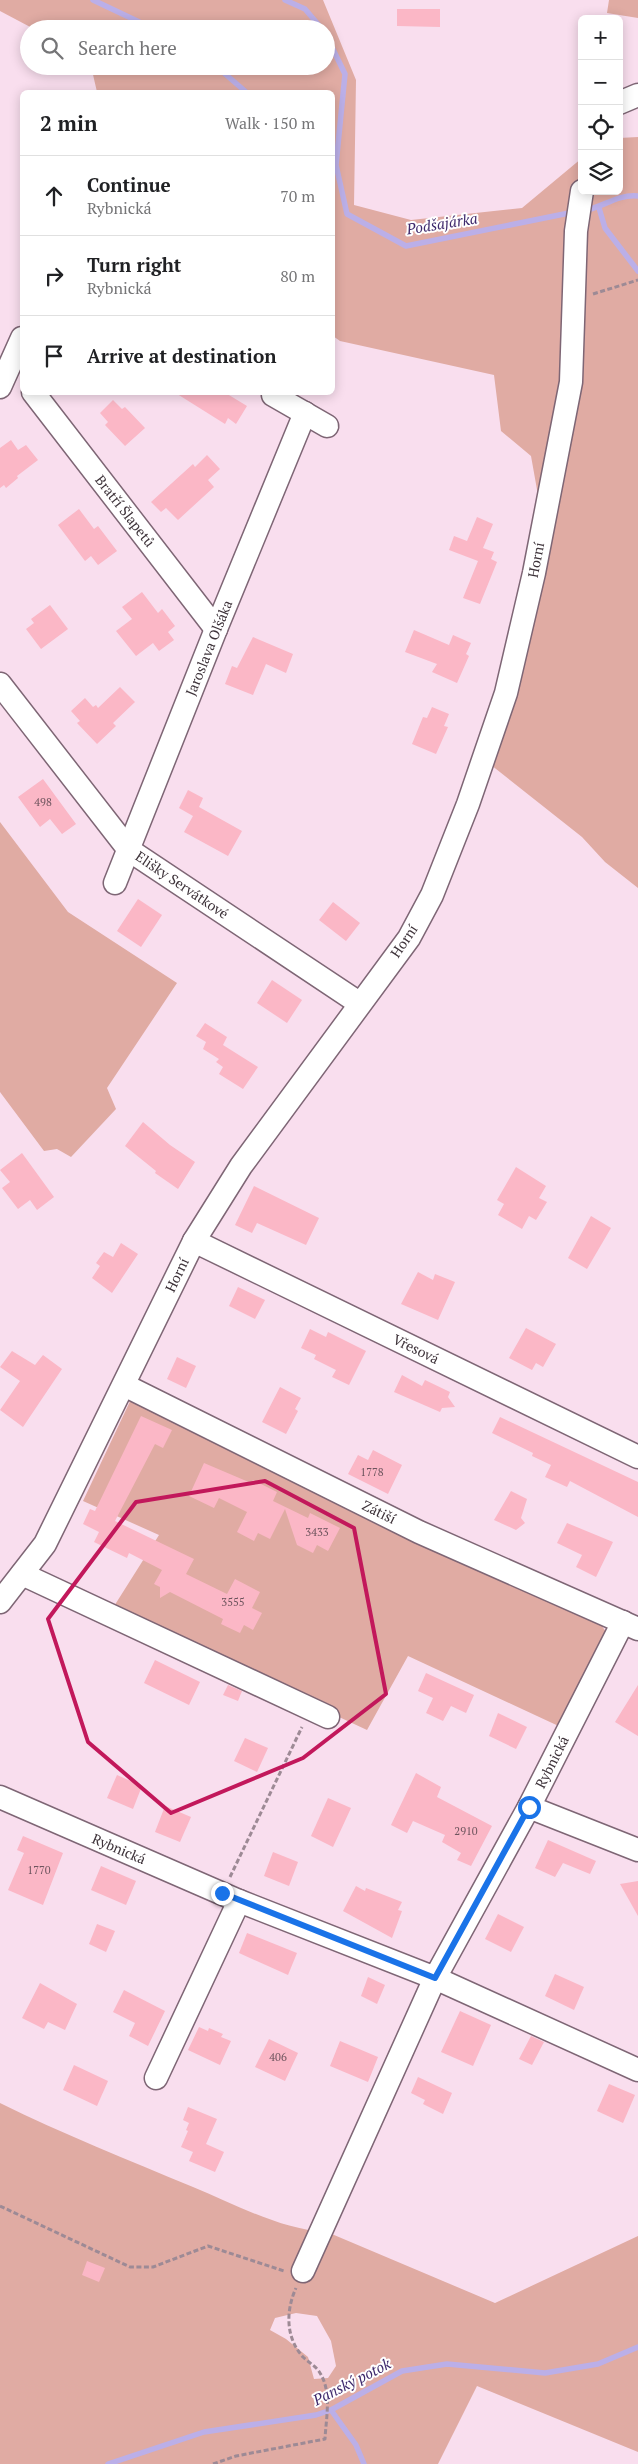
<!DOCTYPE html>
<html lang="en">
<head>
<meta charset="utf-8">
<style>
	:root { --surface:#fff; --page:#f6f6f6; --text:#202124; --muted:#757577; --line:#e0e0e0 }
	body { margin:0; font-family:"PT Serif",serif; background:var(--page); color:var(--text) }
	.controls { position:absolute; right:15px; top:15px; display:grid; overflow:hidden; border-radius:8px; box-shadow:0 2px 12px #0003 }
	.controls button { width:45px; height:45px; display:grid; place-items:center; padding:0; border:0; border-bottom:1px solid var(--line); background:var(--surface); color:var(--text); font:25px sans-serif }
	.stop { position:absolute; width:15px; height:15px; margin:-11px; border:4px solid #1a73e8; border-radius:50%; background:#fff }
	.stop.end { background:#1a73e8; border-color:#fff; box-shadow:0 1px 5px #0008 }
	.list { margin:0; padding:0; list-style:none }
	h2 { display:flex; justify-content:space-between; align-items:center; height:65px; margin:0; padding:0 20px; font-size:21px }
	h2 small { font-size:16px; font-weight:400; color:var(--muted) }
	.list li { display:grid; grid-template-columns:32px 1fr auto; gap:15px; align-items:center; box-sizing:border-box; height:80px; padding:0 20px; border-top:1px solid var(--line) }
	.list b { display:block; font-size:19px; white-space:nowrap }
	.list p { margin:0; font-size:16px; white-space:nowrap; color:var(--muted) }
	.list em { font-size:16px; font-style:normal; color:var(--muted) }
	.icon { flex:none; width:28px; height:28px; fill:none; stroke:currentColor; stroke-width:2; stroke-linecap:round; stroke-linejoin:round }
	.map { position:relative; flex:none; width:638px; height:2464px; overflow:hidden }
	.search { position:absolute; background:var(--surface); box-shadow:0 2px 12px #0003; left:20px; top:20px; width:315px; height:55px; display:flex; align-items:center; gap:12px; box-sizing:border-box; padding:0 18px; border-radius:28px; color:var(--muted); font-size:19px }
	.panel { position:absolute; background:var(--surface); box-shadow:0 2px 12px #0003; left:20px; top:90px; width:315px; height:305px; border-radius:8px }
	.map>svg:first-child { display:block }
	.green { fill:#e0aba3; fill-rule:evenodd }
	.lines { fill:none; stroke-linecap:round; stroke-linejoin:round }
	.stream { stroke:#bbafe8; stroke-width:5.5 }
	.building { fill:#fbb7c6 }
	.minor-casing { stroke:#7e6675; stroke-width:25 }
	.path { stroke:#9d8a95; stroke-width:3; stroke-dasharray:5 2.5; stroke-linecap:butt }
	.minor { stroke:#fff; stroke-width:22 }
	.route { stroke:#1a73e8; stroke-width:6 }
	.marked { fill:none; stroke:#c2185b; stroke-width:4; stroke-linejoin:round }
	.labels { text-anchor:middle; stroke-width:4; stroke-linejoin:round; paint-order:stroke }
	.number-label { font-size:11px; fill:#6d545d }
	.street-label { font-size:14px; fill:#3e333a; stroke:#fff }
	.water-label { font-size:15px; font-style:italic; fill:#3e296c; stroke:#fff }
</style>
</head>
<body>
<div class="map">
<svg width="638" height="2464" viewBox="0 0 638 2464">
	<rect width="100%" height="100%" fill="#f9deee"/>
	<g class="green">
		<polygon points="0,0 323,0 356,80 354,205 411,220 522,208 582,158 582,191 619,191 619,138 638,137 638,888 605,862 582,837 491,765 541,512 531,456 501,431 494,375 340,341 333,336 332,92 97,92 91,66 326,66 326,29 34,29 0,11"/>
		<polygon points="609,0 638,0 638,18 607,13"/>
		<polygon points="0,822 68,912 177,983 107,1088 116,1109 71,1157 57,1149 44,1151 0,1092"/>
		<polygon points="133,1395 598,1620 606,1632 565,1729 408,1656 367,1730 111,1611 159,1535 83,1501"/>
		<path d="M0,2103C63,2134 128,2160 193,2187C235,2204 281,2230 327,2232L495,2303L638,2236V2452L477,2386L438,2464H0ZM296,2313L317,2316L331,2341L336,2366L328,2378L314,2379L308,2357L286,2339L270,2330L275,2318Z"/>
	</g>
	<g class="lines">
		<g class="stream">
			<polyline points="93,0 154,29"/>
			<polyline points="285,0 305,9 322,29"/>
			<polyline points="326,35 345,74 336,165 347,214 406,246 574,212"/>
			<polyline points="216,66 246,92"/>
			<polyline points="599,208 605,228 638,271"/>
			<path d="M583,211C604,207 617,194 638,196"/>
			<polyline points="331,2410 356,2445 364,2464"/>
			<polyline points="108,2464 204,2432 316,2415 331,2410 402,2371 447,2364 545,2373 598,2364 638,2347"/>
		</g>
	</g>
	<g class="building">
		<polygon points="397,9 440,9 440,27 397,26"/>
		<polygon points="174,392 224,392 247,406 236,424 228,418 225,424"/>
		<polygon points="113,400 122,409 125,407 145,428 125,446 105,425 108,422 100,413"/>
		<polygon points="11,440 18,450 26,445 38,460 17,476 18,478 6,488 4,485 0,488 0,448"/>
		<polygon points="207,455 220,469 208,480 214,487 178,520 166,508 161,512 151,502 193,464 195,467"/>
		<polygon points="79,509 94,529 98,526 117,551 98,565 91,556 85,561 58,525"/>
		<polygon points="477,517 493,524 483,548 494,552 491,559 497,562 480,604 463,598 478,561 449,550 454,536 467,541"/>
		<polygon points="142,592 158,613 162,609 175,626 168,632 174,640 159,651 153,643 136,656 116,631 132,619 122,607"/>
		<polygon points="50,605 68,629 41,649 26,629 34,623 31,619"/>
		<polygon points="414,630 449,645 453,635 471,643 466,654 469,656 457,683 432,672 437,664 405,652"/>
		<polygon points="253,637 293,654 286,673 266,664 253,695 225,684 232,666 237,668"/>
		<polygon points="120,687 135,702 113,723 116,726 97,744 77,723 80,721 71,711 85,698 93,707 96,705 98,708"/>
		<polygon points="432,707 449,714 444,726 448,727 436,754 412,744 423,717 427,718"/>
		<polygon points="43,779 76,824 62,834 50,819 40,827 18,797"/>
		<polygon points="188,790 203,798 199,807 242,831 228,856 184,832 193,816 179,808"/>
		<polygon points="138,899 162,915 141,947 117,931"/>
		<polygon points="333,902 360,923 346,941 319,920"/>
		<polygon points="272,980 302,1000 287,1023 257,1003"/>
		<polygon points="205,1023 227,1037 223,1045 258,1067 243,1089 219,1074 223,1067 216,1062 219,1059 203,1049 206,1042 196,1036"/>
		<polygon points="143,1122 170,1145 195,1162 178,1189 155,1173 156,1171 125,1146"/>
		<polygon points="22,1153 54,1197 37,1210 30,1200 18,1209 2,1188 10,1182 0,1170"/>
		<polygon points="516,1167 546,1186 539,1198 547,1202 536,1220 529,1216 522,1229 498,1215 504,1204 497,1200"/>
		<polygon points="254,1186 319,1218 306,1245 257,1223 252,1233 235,1225"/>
		<polygon points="591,1216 611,1228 587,1269 568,1258"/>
		<polygon points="121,1243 138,1254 112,1293 92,1278 100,1266 96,1263 104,1252 113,1257"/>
		<polygon points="418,1272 433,1280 435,1274 455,1282 438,1320 401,1304"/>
		<polygon points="238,1287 265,1300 255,1319 229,1306"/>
		<polygon points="526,1328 556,1344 543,1367 536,1363 532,1370 509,1358"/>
		<polygon points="310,1329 326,1337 328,1332 366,1351 349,1385 332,1377 336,1370 314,1359 316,1355 301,1348"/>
		<polygon points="12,1351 35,1365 43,1355 62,1369 23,1427 0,1410 20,1381 0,1367"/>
		<polygon points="177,1357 196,1366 186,1388 167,1379"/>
		<polygon points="402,1375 422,1386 425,1380 450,1392 448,1397 455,1407 442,1408 440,1412 394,1392"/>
		<polygon points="280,1387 301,1398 295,1409 298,1411 286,1434 262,1422"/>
		<polygon points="141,1416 172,1430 163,1448 155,1444 115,1521 194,1559 186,1574 227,1594 235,1579 260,1592 252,1608 262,1613 253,1630 244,1625 240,1633 221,1624 223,1619 170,1592 160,1598 160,1587 154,1584 162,1570 129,1553 127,1558 94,1542 99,1532 83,1524 90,1509 95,1511"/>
		<polygon points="500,1417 638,1482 638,1517 570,1481 567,1487 545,1477 551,1465 532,1456 533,1453 492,1433"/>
		<polygon points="373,1450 402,1465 388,1494 348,1474 358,1455 368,1460"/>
		<polygon points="204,1463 251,1483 253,1480 277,1492 273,1501 308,1518 310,1513 340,1528 328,1551 317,1545 313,1553 297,1545 285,1509 270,1539 258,1533 254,1541 237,1532 247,1512 219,1498 214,1508 189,1496"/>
		<polygon points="511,1491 527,1499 521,1518 525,1523 516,1530 494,1520"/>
		<polygon points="567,1523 613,1542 596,1577 576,1567 582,1555 557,1543"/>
		<polygon points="155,1660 200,1682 189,1705 144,1683"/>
		<polygon points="426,1673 474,1695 466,1713 451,1706 443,1721 426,1713 433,1698 418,1691"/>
		<polygon points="228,1685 242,1691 238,1701 223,1695"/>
		<polygon points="638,1685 638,1736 615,1722"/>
		<polygon points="498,1713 527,1727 516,1749 489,1736"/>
		<polygon points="245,1738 268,1748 257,1772 234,1761"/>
		<polygon points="416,1773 441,1787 437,1797 492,1826 471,1866 457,1860 461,1853 442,1842 445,1835 413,1821 407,1833 391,1825"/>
		<polygon points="117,1775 142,1786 133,1809 107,1798"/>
		<polygon points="328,1798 351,1808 333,1847 311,1836"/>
		<polygon points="165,1806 191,1817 180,1842 155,1832"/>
		<polygon points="23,1836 63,1853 43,1905 8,1890 24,1853 17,1850"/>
		<polygon points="548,1840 596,1861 590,1874 563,1863 555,1877 535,1868"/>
		<polygon points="273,1852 298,1862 289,1886 264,1876"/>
		<polygon points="101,1866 136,1881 126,1905 91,1890"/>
		<polygon points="638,1881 638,1916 620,1884"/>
		<polygon points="356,1886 365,1891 366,1888 402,1902 398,1910 402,1911 392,1938 343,1911"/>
		<polygon points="498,1914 524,1927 511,1952 485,1939"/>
		<polygon points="97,1924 115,1931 106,1952 89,1944"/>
		<polygon points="247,1933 297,1953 288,1975 239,1953"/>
		<polygon points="555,1974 584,1987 574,2010 545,1996"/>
		<polygon points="368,1977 385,1985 377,2004 361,1996"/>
		<polygon points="40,1983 77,2004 65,2030 48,2022 44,2029 22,2018"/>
		<polygon points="124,1990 165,2011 148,2046 129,2036 135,2023 113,2012"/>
		<polygon points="460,2011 491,2025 473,2066 441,2052"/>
		<polygon points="199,2027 208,2031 209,2028 223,2034 221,2037 231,2041 220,2065 188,2050"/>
		<polygon points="531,2036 544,2042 532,2065 519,2059"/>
		<polygon points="269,2039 298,2053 285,2081 255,2067"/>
		<polygon points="340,2041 378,2057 368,2082 330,2066"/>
		<polygon points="74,2065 108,2081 97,2106 63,2090"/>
		<polygon points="418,2077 452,2093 443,2114 423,2104 425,2100 411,2093"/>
		<polygon points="609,2084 635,2095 623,2123 597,2111"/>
		<polygon points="188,2107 217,2119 206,2144 224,2152 215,2172 189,2161 193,2152 181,2147 188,2131 186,2130 189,2123 183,2120"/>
		<polygon points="87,2261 105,2268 99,2282 82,2275"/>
	</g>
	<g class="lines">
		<defs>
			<g id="minor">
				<polyline points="619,103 638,95"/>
				<polyline points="0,387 22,338"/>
				<polyline points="33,392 216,629"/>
				<polyline points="273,395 327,426"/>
				<polyline points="0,684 129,850 359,1003"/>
				<polyline points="115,883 216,629 305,413"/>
				<polyline points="194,1241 638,1457"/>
				<polyline points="124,1385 419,1532 638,1629"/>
				<polyline points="22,1574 328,1717"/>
				<polyline points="0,1602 45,1544 194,1241 241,1166 409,938 432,895 468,804 506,693 534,573 571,382 576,231 582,191"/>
				<polyline points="0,1797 239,1901 435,1978 529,1807 623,1622"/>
				<polyline points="529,1807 638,1850"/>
				<polyline points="156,2078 239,1901"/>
				<polyline points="303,2271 435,1978 638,2070"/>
			</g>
		</defs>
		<use href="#minor" class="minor-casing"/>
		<g class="path">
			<polyline points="593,294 638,280"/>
			<polyline points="230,1877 302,1727"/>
			<polyline points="0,2206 130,2267 153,2267 208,2246 284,2271"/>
			<path d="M213,2464L236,2456L325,2439C326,2418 332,2392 320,2373C317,2367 308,2362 303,2357C285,2337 286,2310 296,2288"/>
		</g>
		<use href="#minor" class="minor"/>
	</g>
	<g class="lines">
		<polyline class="route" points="222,1893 435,1978 529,1807"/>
	</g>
	<path class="marked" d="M265,1481L354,1528L386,1694L303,1758L171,1813L88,1742L48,1619L136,1502Z"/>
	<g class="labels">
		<g class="number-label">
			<text x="43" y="806">498</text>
			<text x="372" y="1476">1778</text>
			<text x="317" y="1536">3433</text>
			<text x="233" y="1606">3555</text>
			<text x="466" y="1835">2910</text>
			<text x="39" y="1874">1770</text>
			<text x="278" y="2061">406</text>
		</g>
		<g class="street-label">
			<text transform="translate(125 511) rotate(52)" y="5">Bratří Šlapetů</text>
			<text transform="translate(536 560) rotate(-79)" y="5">Horní</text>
			<text transform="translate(209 648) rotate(-68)" y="5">Jaroslava Olšáka</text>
			<text transform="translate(182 885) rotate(34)" y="5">Elišky Servátkové</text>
			<text transform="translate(404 941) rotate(-56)" y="5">Horní</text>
			<text transform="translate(177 1275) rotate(-64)" y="5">Horní</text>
			<text transform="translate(416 1349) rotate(26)" y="5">Vřesová</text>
			<text transform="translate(379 1512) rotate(26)" y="5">Zátiší</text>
			<text transform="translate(552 1762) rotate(-63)" y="5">Rybnická</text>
			<text transform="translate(119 1849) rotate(23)" y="5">Rybnická</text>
		</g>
		<g class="water-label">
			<text transform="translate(442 224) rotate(-9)" y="5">Podšajárka</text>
			<text transform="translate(352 2382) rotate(-27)" y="5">Panský potok</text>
		</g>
	</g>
</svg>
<div class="controls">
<button>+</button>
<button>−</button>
<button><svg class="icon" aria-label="locate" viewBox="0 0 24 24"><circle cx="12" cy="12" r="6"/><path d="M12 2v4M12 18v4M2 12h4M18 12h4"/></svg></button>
<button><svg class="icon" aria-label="layers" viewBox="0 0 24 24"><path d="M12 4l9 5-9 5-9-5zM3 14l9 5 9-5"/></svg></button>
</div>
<div class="stop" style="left:529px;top:1807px"></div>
<div class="stop end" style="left:222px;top:1893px"></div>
<div class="search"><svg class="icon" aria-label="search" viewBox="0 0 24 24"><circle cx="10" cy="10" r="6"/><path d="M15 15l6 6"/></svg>Search here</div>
<section class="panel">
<h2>2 min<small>Walk · 150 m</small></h2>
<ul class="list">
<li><svg class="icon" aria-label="ahead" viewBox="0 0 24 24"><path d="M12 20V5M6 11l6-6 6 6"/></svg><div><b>Continue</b><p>Rybnická</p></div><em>70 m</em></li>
<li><svg class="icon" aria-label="right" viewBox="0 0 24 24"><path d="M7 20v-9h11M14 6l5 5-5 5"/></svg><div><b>Turn right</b><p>Rybnická</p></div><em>80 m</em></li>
<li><svg class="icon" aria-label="arrive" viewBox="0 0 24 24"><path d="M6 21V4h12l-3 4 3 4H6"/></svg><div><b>Arrive at destination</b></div></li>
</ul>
</section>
</div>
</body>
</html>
